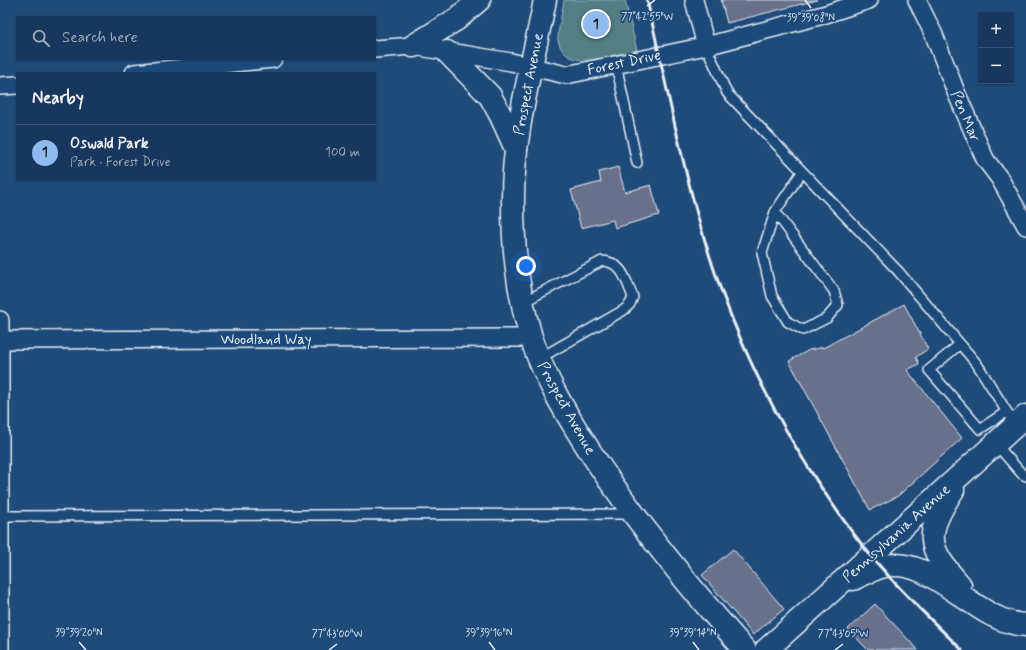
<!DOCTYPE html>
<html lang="en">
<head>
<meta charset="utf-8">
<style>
	:root { --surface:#17385c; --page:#203f62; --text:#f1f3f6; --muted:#9eacbb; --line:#365272; --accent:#90b9f0 }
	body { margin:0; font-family:Mynerve,sans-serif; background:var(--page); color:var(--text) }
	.controls { position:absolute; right:12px; top:12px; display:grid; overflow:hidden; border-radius:0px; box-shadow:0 1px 3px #0004 }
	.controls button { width:36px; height:36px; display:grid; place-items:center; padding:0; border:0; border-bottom:1px solid var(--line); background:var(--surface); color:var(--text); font:20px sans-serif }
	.you { position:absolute; left:526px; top:266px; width:14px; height:14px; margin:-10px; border:3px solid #fff; border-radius:50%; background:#1a73e8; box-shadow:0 0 0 6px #1a73e833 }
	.badge { display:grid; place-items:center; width:26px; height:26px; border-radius:50%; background:var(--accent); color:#111; font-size:13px; font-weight:700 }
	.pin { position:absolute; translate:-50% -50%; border:2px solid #fff; box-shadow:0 1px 4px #0006 }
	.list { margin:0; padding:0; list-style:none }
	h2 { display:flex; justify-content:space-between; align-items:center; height:52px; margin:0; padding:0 16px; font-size:17px }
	h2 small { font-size:13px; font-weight:400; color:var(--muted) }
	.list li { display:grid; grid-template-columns:26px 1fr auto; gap:12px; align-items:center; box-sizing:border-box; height:56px; padding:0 16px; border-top:1px solid var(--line) }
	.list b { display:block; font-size:15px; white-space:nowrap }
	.list p { margin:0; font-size:13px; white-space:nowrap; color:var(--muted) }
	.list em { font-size:13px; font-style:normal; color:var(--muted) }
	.icon { flex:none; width:22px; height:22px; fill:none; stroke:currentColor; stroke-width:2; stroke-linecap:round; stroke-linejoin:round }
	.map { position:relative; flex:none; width:1026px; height:650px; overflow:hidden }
	.search { position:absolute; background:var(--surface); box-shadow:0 1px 3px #0004; left:16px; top:16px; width:360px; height:44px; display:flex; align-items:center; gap:10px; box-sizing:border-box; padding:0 14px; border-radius:0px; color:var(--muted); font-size:15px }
	.panel { position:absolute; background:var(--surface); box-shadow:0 1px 3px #0004; left:16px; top:72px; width:360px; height:108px; border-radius:0px }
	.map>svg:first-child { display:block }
	.green { fill:#537e86; stroke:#9eb8bf }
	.building { fill:#69708b; stroke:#e8f1f8 }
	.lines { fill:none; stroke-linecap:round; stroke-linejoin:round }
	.lane-casing { stroke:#e8f1f8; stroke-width:12 }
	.street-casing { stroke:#e8f1f8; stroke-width:20 }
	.secondary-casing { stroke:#e8f1f8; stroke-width:25 }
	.lane { stroke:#1f4a7a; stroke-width:9 }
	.street { stroke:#1f4a7a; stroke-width:17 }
	.secondary { stroke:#1f4a7a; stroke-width:22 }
	.rail { stroke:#e8f1f8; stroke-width:3 }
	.ticks { fill:none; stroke:#e8f1f8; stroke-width:1.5 }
	.labels { text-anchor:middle; stroke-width:3.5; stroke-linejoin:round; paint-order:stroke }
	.street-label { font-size:15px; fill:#e8f1f8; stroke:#1f4a7a }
	.ticks-label { font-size:10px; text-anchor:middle; fill:#e8f1f8; stroke:#1f4a7a; stroke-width:3.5; stroke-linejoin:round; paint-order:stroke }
</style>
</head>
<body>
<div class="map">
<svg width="1026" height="650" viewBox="0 0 1026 650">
	<rect width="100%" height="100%" fill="#1f4a7a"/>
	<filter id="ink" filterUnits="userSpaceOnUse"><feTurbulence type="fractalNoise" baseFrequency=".025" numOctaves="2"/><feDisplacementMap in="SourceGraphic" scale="8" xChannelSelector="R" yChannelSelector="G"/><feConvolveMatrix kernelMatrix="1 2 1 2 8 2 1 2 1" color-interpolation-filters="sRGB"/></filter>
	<g filter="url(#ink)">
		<path class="green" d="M564,0H625L637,50C616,54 565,75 558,40C557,33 563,9 564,0Z"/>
		<g class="building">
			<polygon points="721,0 817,0 727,23"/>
			<polygon points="618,167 625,192 651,185 659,215 615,228 613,220 581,228 571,190 601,182 599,172"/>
			<polygon points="904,304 928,349 916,357 919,364 907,370 962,438 898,496 870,510 789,361 809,350 825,347"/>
			<polygon points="733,549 784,609 753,635 702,575"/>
			<polygon points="875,604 918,650 868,650 848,629"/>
		</g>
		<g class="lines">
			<defs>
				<g id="lane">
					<polyline points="706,46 727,93 898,271 977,364 1015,425"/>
					<polyline points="616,64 637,163"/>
					<polyline points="775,212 834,291 838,305 827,318 803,330 788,322 772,296 762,253 775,212 802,172"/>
					<path d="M523,302L602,261C622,261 626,281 633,297L630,304L624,310L540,358"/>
					<polyline points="960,344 929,370 980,429 1006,412"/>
					<polyline points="995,443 1022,474 1026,476"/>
					<polyline points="0,516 631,514"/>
				</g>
				<g id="street">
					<polyline points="694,0 706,46"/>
					<polyline points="917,0 934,35 956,92 985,159 1000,179 1026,226"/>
					<polyline points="375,49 413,46 511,62 566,75 706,46 823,15 869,0"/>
					<polyline points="134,73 273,59"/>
					<polyline points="0,86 17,85"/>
					<polyline points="0,320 0,650"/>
					<polyline points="0,340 532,338"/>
				</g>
				<g id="secondary">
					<path d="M545,0C532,68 512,134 513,204C513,249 518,294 531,337C544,378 568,417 591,453C637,523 689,587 745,650"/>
					<polyline points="413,46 457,19 479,0"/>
					<polyline points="447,52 490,96 501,116 516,149"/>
					<path d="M953,490C925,534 925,546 960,585"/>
					<path d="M853,579C862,575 871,570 881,567C932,552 973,623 1026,625"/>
					<polyline points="766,650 1026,416"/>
				</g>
			</defs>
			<use href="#lane" class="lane-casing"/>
			<use href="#street" class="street-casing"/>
			<use href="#secondary" class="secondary-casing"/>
			<use href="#lane" class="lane"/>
			<use href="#street" class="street"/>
			<use href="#secondary" class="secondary"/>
			<path class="rail" d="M647,0C669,96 687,194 720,287C752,376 799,461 856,537C887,578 925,614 962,650"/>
		</g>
	</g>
	<path class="ticks" d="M805,0L811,8M647,6L655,0M79,642L86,650M489,642L495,650M693,642L699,650M329,650L337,644M835,650L843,644"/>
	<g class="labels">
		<g class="street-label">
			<text transform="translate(624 62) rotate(-12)" y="5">Forest Drive</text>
			<text transform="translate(528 84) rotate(-79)" y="5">Prospect Avenue</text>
			<text transform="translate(966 116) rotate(67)" y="5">Pen Mar</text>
			<text x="266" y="344">Woodland Way</text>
			<text transform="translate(567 408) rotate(61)" y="5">Prospect Avenue</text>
			<text transform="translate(896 533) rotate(-42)" y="5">Pennsylvania Avenue</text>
		</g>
	</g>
	<g class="ticks-label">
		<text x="647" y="20">77°42'55"W</text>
		<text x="811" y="21">39°39'08"N</text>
		<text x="79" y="636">39°39'20"N</text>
		<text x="489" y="636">39°39'16"N</text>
		<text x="693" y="636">39°39'14"N</text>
		<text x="337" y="637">77°43'00"W</text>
		<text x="843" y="637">77°43'05"W</text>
	</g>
</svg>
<div class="controls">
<button>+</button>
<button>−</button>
</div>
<div class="you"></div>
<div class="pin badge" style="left:596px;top:24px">1</div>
<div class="search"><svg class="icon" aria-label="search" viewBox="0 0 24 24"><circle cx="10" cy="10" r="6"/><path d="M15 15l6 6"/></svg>Search here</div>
<section class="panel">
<h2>Nearby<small></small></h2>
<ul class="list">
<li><span class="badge">1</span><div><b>Oswald Park</b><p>Park · Forest Drive</p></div><em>100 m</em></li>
</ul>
</section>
</div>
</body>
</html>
